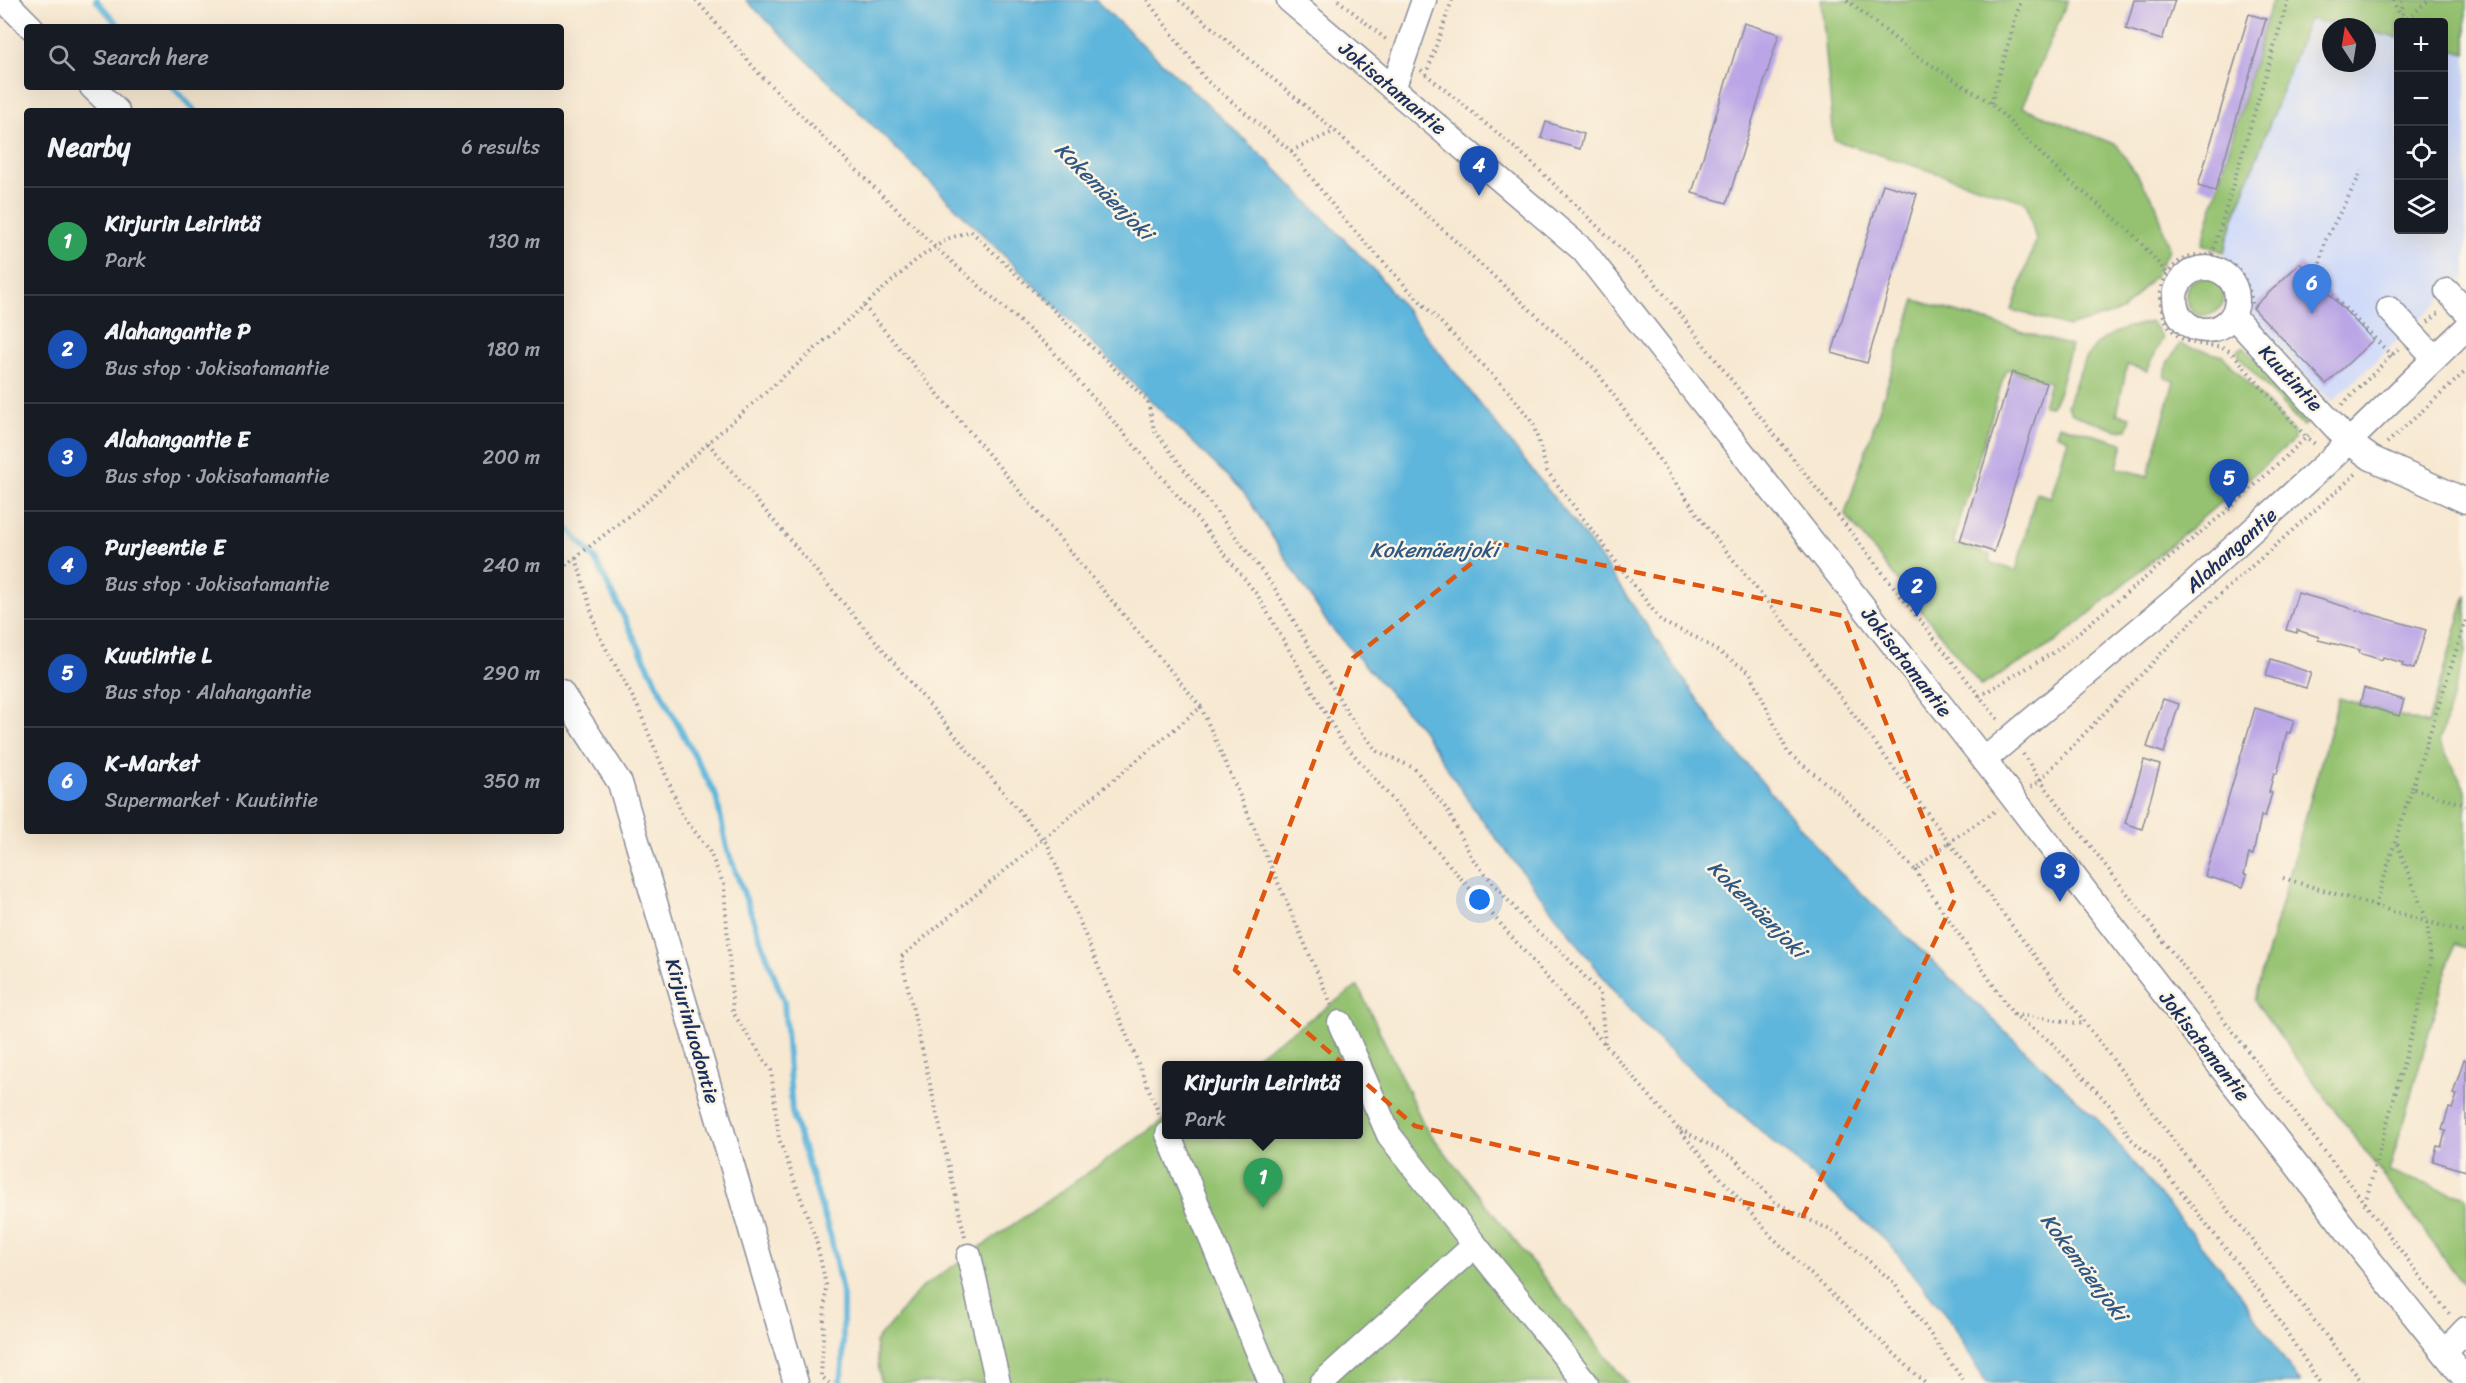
<!DOCTYPE html>
<html lang="en">
<head>
<meta charset="utf-8">
<style>
	:root { --surface:#171b24; --page:#20242c; --text:#f1f3f6; --muted:#9ea1a6; --line:#363941; --accent:#0b8043 }
	body { margin:0; font-family:Sriracha,sans-serif; background:var(--page); color:var(--text) }
	.controls { position:absolute; right:18px; top:18px; display:grid; overflow:hidden; border-radius:6px; box-shadow:0 6px 24px #0002 }
	.controls button { width:54px; height:54px; display:grid; place-items:center; padding:0; border:0; border-bottom:2px solid var(--line); background:var(--surface); color:var(--text); font:30px sans-serif }
	.compass { position:absolute; left:2322px; top:18px; width:54px; height:54px; border-radius:50%; background:var(--surface); box-shadow:0 6px 24px #0002; rotate:348deg }
	.you { position:absolute; left:1480px; top:900px; width:21px; height:21px; margin:-15px; border:4px solid #fff; border-radius:50%; background:#1a73e8; box-shadow:0 0 0 9px #1a73e833 }
	.badge { display:grid; place-items:center; width:39px; height:39px; border-radius:50%; background:var(--accent); color:#fff; font-size:20px; font-weight:700 }
	.pin { position:absolute; translate:-50% -50px; filter:drop-shadow(0 2px 3px #0008) }
	.pin::after { content:''; position:absolute; top:32px; width:21px; height:18px; background:inherit; clip-path:polygon(0 0,100% 0,50% 100%) }
	.popup { position:absolute; left:1162px; top:1061px; width:201px; height:78px; box-sizing:border-box; display:grid; place-content:center; border-radius:6px; background:var(--surface); filter:drop-shadow(0 2px 4px #0005); font-size:20px; white-space:nowrap; color:var(--muted) }
	.popup b { font-size:22px; color:var(--text) }
	.popup::after { content:''; position:absolute; left:50%; top:100%; margin-left:-12px; border:12px solid transparent; border-top-color:var(--surface) }
	.list { margin:0; padding:0; list-style:none }
	h2 { display:flex; justify-content:space-between; align-items:center; height:78px; margin:0; padding:0 24px; font-size:26px }
	h2 small { font-size:20px; font-weight:400; color:var(--muted) }
	.list li { display:grid; grid-template-columns:39px 1fr auto; gap:18px; align-items:center; box-sizing:border-box; height:108px; padding:0 24px; border-top:2px solid var(--line) }
	.list b { display:block; font-size:22px; white-space:nowrap }
	.list p { margin:0; font-size:20px; white-space:nowrap; color:var(--muted) }
	.list em { font-size:20px; font-style:normal; color:var(--muted) }
	.icon { flex:none; width:33px; height:33px; fill:none; stroke:currentColor; stroke-width:2; stroke-linecap:round; stroke-linejoin:round }
	.map { position:relative; flex:none; width:2466px; height:1383px; overflow:hidden }
	.search { position:absolute; background:var(--surface); box-shadow:0 6px 24px #0002; left:24px; top:24px; width:540px; height:66px; display:flex; align-items:center; gap:15px; box-sizing:border-box; padding:0 21px; border-radius:6px; color:var(--muted); font-size:22px }
	.panel { position:absolute; background:var(--surface); box-shadow:0 6px 24px #0002; left:24px; top:108px; width:540px; height:726px; border-radius:6px }
	.map>svg:first-child { display:block }
	.built { fill:#cfdafa }
	.green { fill:#95c271; stroke:#587868; stroke-width:1.5 }
	.water { fill:#5fb6dc; stroke:#3d729d; stroke-width:1.5 }
	.lines { fill:none; stroke-linecap:round; stroke-linejoin:round }
	.stream { stroke:#5fb6dc; stroke-width:6 }
	.building { fill:#baa5e6 }
	.minor-casing { stroke:#898c98; stroke-width:27 }
	.path { stroke:#898c98; stroke-width:4; stroke-dasharray:1.5 4.5; stroke-linecap:butt }
	.minor { stroke:#fff; stroke-width:24 }
	.marked { fill:none; stroke:#de5710; stroke-width:4.5; stroke-dasharray:12 8; stroke-linejoin:round }
	.labels { text-anchor:middle; stroke-width:5; stroke-linejoin:round; paint-order:stroke }
	.street-label { font-size:20px; fill:#1b2f5e; stroke:#fcf5e5 }
	.water-label { font-size:21px; font-style:italic; fill:#2f5884; stroke:#fcf5e5 }
</style>
</head>
<body>
<div class="map">
<svg width="2466" height="1383" viewBox="0 0 2466 1383">
	<rect width="100%" height="100%" fill="#fcf5e5"/>
	<filter id="ink" filterUnits="userSpaceOnUse"><feTurbulence type="fractalNoise" baseFrequency=".0167" numOctaves="2"/><feDisplacementMap in="SourceGraphic" scale="12" xChannelSelector="R" yChannelSelector="G"/><feConvolveMatrix kernelMatrix="1 2 1 2 8 2 1 2 1" color-interpolation-filters="sRGB"/></filter>
	<filter id="wash" filterUnits="userSpaceOnUse"><feTurbulence type="fractalNoise" baseFrequency=".008" numOctaves="4" result="noise"/><feDisplacementMap in="SourceGraphic" scale="24" xChannelSelector="R" yChannelSelector="G"/><feGaussianBlur stdDeviation="1.35" result="paint"/><feColorMatrix in="noise" values="0 0 0 0 0 0 0 0 0 0 0 0 0 0 0 0 0 1.4 0 .05"/><feComposite in="paint" operator="in"/></filter>
	<g filter="url(#wash)">
		<rect width="100%" height="100%" fill="#f7e8d1"/>
		<polygon class="built" points="2309,19 2346,27 2331,27 2331,63 2367,63 2367,31 2398,38 2398,230 2444,230 2444,48 2466,54 2466,277 2332,402 2248,313 2224,252 2234,218"/>
		<g class="green">
			<polygon points="1821,0 2068,0 2022,107 2117,145 2156,204 2169,249 2155,275 2122,311 2068,327 2012,310 2036,240 2026,202 1834,140"/>
			<polygon points="2272,0 2466,0 2466,54 2444,48 2444,22 2398,22 2398,38 2367,31 2367,27 2346,27 2309,19 2234,218 2224,252 2202,244"/>
			<circle cx="2205" cy="296" r="19"/>
			<polygon points="1915,300 2071,346 2058,394 2051,406 2043,406 2050,382 2006,369 1953,543 1990,555 1989,562 2016,571 2036,493 2051,497 2068,439 2056,434 2059,425 2123,443 2117,468 2148,476 2174,381 2165,378 2167,363 2180,344 2223,356 2294,433 2294,440 2056,642 1981,686 1845,514"/>
			<path d="M2151,322L2163,337L2147,371L2127,365L2117,414L2131,417L2127,429L2116,430L2072,414L2067,405C2088,351 2089,335 2151,322Z"/>
			<polygon points="2243,347 2307,411 2312,421 2303,426 2239,357 2238,350"/>
			<polygon points="2466,595 2466,652 2439,742 2466,791 2466,948 2454,944 2389,1172 2466,1197 2466,1288 2254,1000 2339,698 2428,724"/>
			<polygon points="1358,986 1425,1127 1627,1383 881,1383 875,1342 920,1289 1167,1118 1167,1134 1359,1134 1359,1066 1243,1065"/>
		</g>
		<polygon class="water" points="746,0 1095,0 1272,165 1375,271 1592,546 1722,735 1834,867 2099,1121 2235,1287 2300,1383 1986,1383 1953,1324 1889,1243 1666,1048 1618,996 1476,812 1421,728 1328,624 1245,494"/>
		<g class="lines">
			<g class="stream">
				<polyline points="96,0 120,27"/>
				<polyline points="173,87 195,111"/>
				<polyline points="561,521 595,559 670,710 716,796 727,848 784,1002 792,1112 831,1238 843,1297 843,1366 840,1383"/>
			</g>
		</g>
		<g id="blocks">
			<g class="building">
				<polygon points="2134,0 2175,0 2162,40 2126,29"/>
				<polygon points="2249,14 2266,19 2215,191 2198,186"/>
				<polygon points="1744,23 1779,34 1727,203 1692,193"/>
				<polygon points="1546,122 1584,134 1580,149 1541,138"/>
				<polygon points="1883,184 1917,194 1867,363 1832,353"/>
				<polygon points="2300,263 2373,340 2326,384 2253,308"/>
				<polygon points="2012,372 2046,383 1994,552 1960,541"/>
				<polygon points="2298,593 2426,630 2414,669 2402,666 2403,663 2383,657 2382,660 2359,653 2360,650 2318,640 2319,637 2297,630 2297,633 2286,630"/>
				<polygon points="2271,659 2311,673 2306,688 2266,676"/>
				<polygon points="2364,688 2404,700 2399,716 2360,704"/>
				<polygon points="2163,699 2179,704 2164,753 2147,747"/>
				<polygon points="2255,708 2294,720 2290,733 2287,732 2277,774 2274,773 2269,792 2272,793 2265,817 2261,816 2253,855 2249,854 2244,874 2247,875 2243,887 2205,876"/>
				<polygon points="2144,760 2160,765 2142,829 2125,823"/>
				<polygon points="2464,1059 2466,1060 2466,1171 2433,1161 2437,1146 2441,1147 2446,1131 2442,1130 2449,1108 2452,1109 2457,1095 2453,1094"/>
			</g>
		</g>
	</g>
	<g filter="url(#ink)">
		<use href="#blocks" fill-opacity="0" stroke="#898c98" stroke-width="1.5"/>
		<g class="lines">
			<defs>
				<g id="minor">
					<polyline points="4,0 31,27"/>
					<polyline points="1289,0 1583,250 1984,760 2368,1258 2466,1380"/>
					<polyline points="92,87 117,111"/>
					<polyline points="1393,89 1424,0"/>
					<circle cx="2206" cy="299" r="31"/>
					<polyline points="2447,291 2466,311"/>
					<polyline points="2389,309 2435,358"/>
					<polyline points="2233,316 2349,442 2371,458 2466,501"/>
					<polyline points="561,692 620,783 796,1383"/>
					<polyline points="1984,760 2190,587 2332,458 2466,328"/>
					<polyline points="1340,1023 1359,1066"/>
					<polyline points="1359,1067 1389,1135 1475,1245"/>
					<polyline points="1168,1134 1271,1383"/>
					<polyline points="969,1256 998,1383"/>
					<polyline points="2444,1352 2466,1329"/>
					<polyline points="1322,1383 1475,1245 1586,1383"/>
				</g>
			</defs>
			<use href="#minor" class="minor-casing"/>
			<g class="path">
				<polyline points="696,0 762,77 935,247 1051,349 1190,510 1258,596 1341,740 1771,1236 1925,1383"/>
				<polyline points="1147,0 1206,80 1291,151 1341,216 1412,293 1508,391 1533,423 1547,471 1662,622 1699,639 1750,672 1788,753 1838,793 1915,870 1949,842 2172,1138 2363,1383"/>
				<polyline points="1179,0 1335,131 1595,369 1706,526 1791,631 1949,842 1998,809"/>
				<polyline points="1338,0 1388,41"/>
				<polyline points="1847,0 1914,54 1991,103 2059,172 2129,230 2167,273"/>
				<path d="M2288,0L2212,255C2203,255 2193,254 2185,258C2155,273 2153,315 2177,335C2193,348 2216,343 2229,351C2237,356 2244,368 2251,375C2269,396 2288,416 2306,437L2316,445"/>
				<polyline points="2393,0 2403,21 2402,0"/>
				<polyline points="2403,22 2429,0"/>
				<polyline points="1421,70 1527,158 1653,280 1999,721"/>
				<polyline points="1426,75 1452,0"/>
				<polyline points="1991,103 2021,0"/>
				<polyline points="1291,151 1335,131"/>
				<path d="M2212,255C2218,258 2228,260 2234,265C2244,273 2251,292 2252,304"/>
				<polyline points="2317,275 2325,241 2362,171"/>
				<polyline points="2332,295 2392,356"/>
				<polyline points="864,306 1201,707 901,957 965,1237"/>
				<polyline points="2428,322 2441,311"/>
				<polyline points="2342,405 2398,349"/>
				<polyline points="708,443 1048,845 1160,1116"/>
				<polyline points="2387,443 2466,371"/>
				<polyline points="576,558 598,634 637,705 683,817 708,848 724,885 733,1013 771,1070 779,1139 816,1239 826,1285 821,1376 829,1383"/>
				<polyline points="561,569 646,502 708,443 916,260 947,239 971,231 1148,401 1154,430 1274,587 1349,715 1377,751 1414,768 1448,811 1472,858 1529,925 1559,949 1600,993 1605,1044"/>
				<polyline points="1979,696 2056,651 2229,509 2312,432"/>
				<polyline points="1201,707 1332,1006"/>
				<polyline points="2023,754 2040,780 2451,1316"/>
				<polyline points="2031,787 2040,780 2206,607 2358,472"/>
				<polyline points="2412,788 2466,620"/>
				<polyline points="1915,870 2013,1014 2051,1042 2112,1108 2131,1139 2159,1164 2260,1292 2320,1383"/>
				<polyline points="2283,878 2375,906 2412,788 2466,805"/>
				<polyline points="2375,906 2466,933"/>
				<polyline points="2014,1014 2084,1024"/>
				<polyline points="1680,1129 1734,1158 1776,1203 1838,1234 1894,1283 1965,1383"/>
				<polyline points="2365,1203 2431,963 2427,921 2396,841"/>
			</g>
			<use href="#minor" class="minor"/>
		</g>
	</g>
	<path class="marked" d="M1497,543L1844,616L1955,899L1803,1216L1415,1126L1235,970L1353,658Z"/>
	<g class="labels">
		<g class="street-label">
			<text transform="translate(1393 88) rotate(40)" y="7">Jokisatamantie</text>
			<text transform="translate(2291 378) rotate(47)" y="7">Kuutintie</text>
			<text transform="translate(2231 550) rotate(-42)" y="7">Alahangantie</text>
			<text transform="translate(1907 662) rotate(52)" y="7">Jokisatamantie</text>
			<text transform="translate(693 1031) rotate(74)" y="7">Kirjurinluodontie</text>
			<text transform="translate(2205 1046) rotate(52)" y="7">Jokisatamantie</text>
		</g>
		<g class="water-label">
			<text transform="translate(1104 191) rotate(45)" y="7">Kokemäenjoki</text>
			<text x="1434" y="557">Kokemäenjoki</text>
			<text transform="translate(1757 909) rotate(45)" y="7">Kokemäenjoki</text>
			<text transform="translate(2084 1267) rotate(53)" y="7">Kokemäenjoki</text>
		</g>
	</g>
</svg>
<div class="controls">
<button>+</button>
<button>−</button>
<button><svg class="icon" aria-label="locate" viewBox="0 0 24 24"><circle cx="12" cy="12" r="6"/><path d="M12 2v4M12 18v4M2 12h4M18 12h4"/></svg></button>
<button><svg class="icon" aria-label="layers" viewBox="0 0 24 24"><path d="M12 4l9 5-9 5-9-5zM3 14l9 5 9-5"/></svg></button>
</div>
<svg class="compass" viewBox="-18 -18 36 36"><path d="M0-13l5 13h-10z" fill="#e53935"/><path d="M0 13l5-13h-10z" fill="#9ea1a6"/></svg>
<div class="you"></div>
<div class="pin badge" style="left:1263px;top:1208px;background:#2e9e5b">1</div>
<div class="popup"><b>Kirjurin Leirintä</b>Park</div>
<div class="pin badge" style="left:1917px;top:617px;background:#1a4fb4">2</div>
<div class="pin badge" style="left:2060px;top:902px;background:#1a4fb4">3</div>
<div class="pin badge" style="left:1479px;top:196px;background:#1a4fb4">4</div>
<div class="pin badge" style="left:2229px;top:509px;background:#1a4fb4">5</div>
<div class="pin badge" style="left:2312px;top:314px;background:#3f7fe0">6</div>
<div class="search"><svg class="icon" aria-label="search" viewBox="0 0 24 24"><circle cx="10" cy="10" r="6"/><path d="M15 15l6 6"/></svg>Search here</div>
<section class="panel">
<h2>Nearby<small>6 results</small></h2>
<ul class="list">
<li><span class="badge" style="background:#2e9e5b">1</span><div><b>Kirjurin Leirintä</b><p>Park</p></div><em>130 m</em></li>
<li><span class="badge" style="background:#1a4fb4">2</span><div><b>Alahangantie P</b><p>Bus stop · Jokisatamantie</p></div><em>180 m</em></li>
<li><span class="badge" style="background:#1a4fb4">3</span><div><b>Alahangantie E</b><p>Bus stop · Jokisatamantie</p></div><em>200 m</em></li>
<li><span class="badge" style="background:#1a4fb4">4</span><div><b>Purjeentie E</b><p>Bus stop · Jokisatamantie</p></div><em>240 m</em></li>
<li><span class="badge" style="background:#1a4fb4">5</span><div><b>Kuutintie L</b><p>Bus stop · Alahangantie</p></div><em>290 m</em></li>
<li><span class="badge" style="background:#3f7fe0">6</span><div><b>K-Market</b><p>Supermarket · Kuutintie</p></div><em>350 m</em></li>
</ul>
</section>
</div>
</body>
</html>
